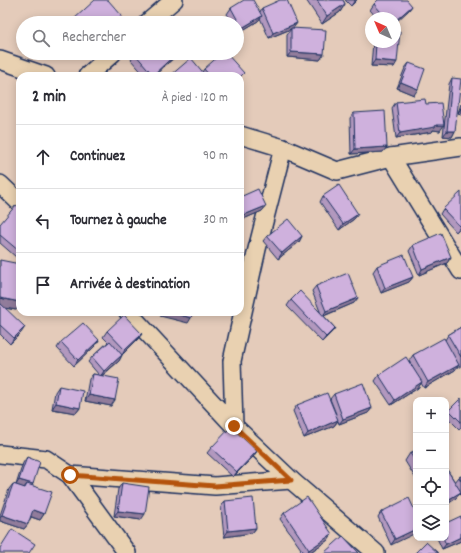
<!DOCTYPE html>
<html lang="fr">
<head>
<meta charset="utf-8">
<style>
	:root { --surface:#fff; --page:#f2f2f3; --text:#2b2b33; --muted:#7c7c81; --line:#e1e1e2 }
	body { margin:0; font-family:Dekko,sans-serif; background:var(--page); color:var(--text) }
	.controls { position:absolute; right:12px; bottom:12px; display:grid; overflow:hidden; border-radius:8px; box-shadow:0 2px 10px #0003 }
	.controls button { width:36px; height:36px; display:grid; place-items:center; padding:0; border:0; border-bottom:1px solid var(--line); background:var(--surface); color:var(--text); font:20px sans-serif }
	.compass { position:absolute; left:365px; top:12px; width:36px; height:36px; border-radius:50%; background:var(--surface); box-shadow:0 2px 10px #0003; rotate:316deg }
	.stop { position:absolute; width:12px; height:12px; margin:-9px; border:3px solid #b45309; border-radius:50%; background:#fff }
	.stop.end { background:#b45309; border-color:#fff; box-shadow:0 1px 4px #0008 }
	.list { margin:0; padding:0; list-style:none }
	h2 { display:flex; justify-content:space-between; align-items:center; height:52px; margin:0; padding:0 16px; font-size:17px }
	h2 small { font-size:13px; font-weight:400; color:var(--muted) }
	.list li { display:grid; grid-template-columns:26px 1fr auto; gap:12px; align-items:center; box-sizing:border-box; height:64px; padding:0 16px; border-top:1px solid var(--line) }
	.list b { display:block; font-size:15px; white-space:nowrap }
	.list em { font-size:13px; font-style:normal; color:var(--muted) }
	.icon { flex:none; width:22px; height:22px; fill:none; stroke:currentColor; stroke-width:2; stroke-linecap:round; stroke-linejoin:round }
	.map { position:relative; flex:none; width:461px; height:553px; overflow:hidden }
	.search { position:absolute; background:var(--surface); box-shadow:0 2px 10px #0003; left:16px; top:16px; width:228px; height:44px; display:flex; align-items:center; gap:10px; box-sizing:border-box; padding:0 14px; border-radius:22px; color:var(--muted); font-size:15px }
	.panel { position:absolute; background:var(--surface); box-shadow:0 2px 10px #0003; left:16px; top:72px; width:228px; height:244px; border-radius:12px }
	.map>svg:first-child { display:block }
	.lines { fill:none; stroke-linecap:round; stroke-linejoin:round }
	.minor-casing { stroke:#1b2f5e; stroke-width:20 }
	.minor { stroke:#e9d1b1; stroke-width:17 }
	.wall { fill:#b298be; stroke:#1b2f5e }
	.shaded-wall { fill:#917c9b; stroke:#1b2f5e }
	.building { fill:#cfb1dd; stroke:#1b2f5e }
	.route { stroke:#b45309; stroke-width:5 }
</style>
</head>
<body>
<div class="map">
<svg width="461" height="553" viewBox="0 0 461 553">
	<rect width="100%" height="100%" fill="#e4cbba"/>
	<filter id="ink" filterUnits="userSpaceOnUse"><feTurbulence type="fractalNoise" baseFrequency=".025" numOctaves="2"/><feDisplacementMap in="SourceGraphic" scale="8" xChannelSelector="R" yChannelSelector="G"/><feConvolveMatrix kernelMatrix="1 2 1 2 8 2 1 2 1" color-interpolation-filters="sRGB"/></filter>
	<g filter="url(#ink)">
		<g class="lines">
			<defs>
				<g id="minor">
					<polyline points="147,23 174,0"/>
					<polyline points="0,60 46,76"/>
					<polyline points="87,76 113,53"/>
					<polyline points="240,135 283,148 337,171 391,157 461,147"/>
					<polyline points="283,148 257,249 232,361 234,426 291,480 376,553"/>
					<polyline points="391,157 461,271"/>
					<polyline points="0,184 20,203"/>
					<polyline points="128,312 234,426"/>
					<polyline points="0,454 46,459 70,475 127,553"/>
					<polyline points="70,475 215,486 291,480"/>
				</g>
			</defs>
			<use href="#minor" class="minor-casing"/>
			<use href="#minor" class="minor"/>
		</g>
		<g class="wall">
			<polygon points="306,0 343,0 345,4 340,12 322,24"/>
			<polygon points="345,0 357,0 351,6"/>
			<polygon points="374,4 412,6 408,11 395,18 377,18 370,10"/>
			<polygon points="231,8 260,12 262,8 297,23 293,28 292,29 324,54 320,60 287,57 287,34 291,29 269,38 260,18 258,21 238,33 237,31 237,23 232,23 227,14"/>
			<polygon points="74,19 119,21 117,23 71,23"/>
			<polygon points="373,42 395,42 394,67 371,66"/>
			<polygon points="135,54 177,55 154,76 145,76 131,60"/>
			<polygon points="409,63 414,95 397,88 405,68"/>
			<polygon points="204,69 240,76 170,76 202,72"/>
			<polygon points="452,78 455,131 452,137 443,136 449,84"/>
			<polygon points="396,102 426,104 440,131 433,130 432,132 396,138 392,108"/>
			<polygon points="461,104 461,114 458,113"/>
			<polygon points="354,113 383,152 351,154 350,118"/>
			<polygon points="323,196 358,214 354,219 339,230 320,202"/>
			<polygon points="240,197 266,206 262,211 241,220 240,219"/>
			<polygon points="20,208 20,252 16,257 0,243 0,224"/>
			<polygon points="443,209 461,227 456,232 440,214"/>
			<polygon points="267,236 302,236 299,242 278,259 263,241"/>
			<polygon points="413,245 451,257 447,263 419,275 409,251"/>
			<polygon points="0,260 16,310 5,308 21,333 10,344 0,334"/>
			<polygon points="377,266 413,277 409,282 381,293 373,272"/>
			<polygon points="316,286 354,303 324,316 335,328 331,333 322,342 287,306 291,300 321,314 312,291"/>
			<polygon points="461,327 461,367 460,367 459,365 455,370 424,388 421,383 418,388 391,405 375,381 379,375 415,372 409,361 413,355 445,340 448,335"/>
			<polygon points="107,331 138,339 122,355 119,361 102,376 111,406 85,401 89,379 93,374 99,375 88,362 92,357 108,342 103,337"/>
			<polygon points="99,340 95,346 74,366 57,348 61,342"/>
			<polygon points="59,386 80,408 76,413 52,409 55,392"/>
			<polygon points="334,394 372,408 368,413 339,424 338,421 334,426 304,438 293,411 297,405 336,414 330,399"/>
			<polygon points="461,398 461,427 459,429 446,416 446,414 449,410"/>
			<polygon points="211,448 257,451 253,457 233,477 207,453"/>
			<polygon points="416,450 416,479 405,461 410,453"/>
			<polygon points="27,457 33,484 32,485 44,514 40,520 31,517 28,524 24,529 0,521 0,515 9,489 13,484 16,485 23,463"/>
			<polygon points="446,468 455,482 459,477 461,476 461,496 460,493 455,499 446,505"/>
			<polygon points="122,483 141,520 114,516 118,489"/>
			<polygon points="225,501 256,528 252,533 224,537 221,507"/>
			<polygon points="381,512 416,513 391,545 378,517"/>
			<polygon points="284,513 328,540 309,553 297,553 301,549 280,519"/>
			<polygon points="461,516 461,541 442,549 437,538 446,538"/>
		</g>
		<g class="shaded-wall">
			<polygon points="355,0 357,0 351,6"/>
			<polygon points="345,4 340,12 322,24 327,16"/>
			<polygon points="412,6 408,11 395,23 395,21"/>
			<polygon points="122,16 119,21 117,23 114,23"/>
			<polygon points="262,16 258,21 238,33 242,28"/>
			<polygon points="297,23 293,28 269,38 273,33"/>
			<polygon points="291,52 324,54 320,60 287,57"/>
			<polygon points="177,53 179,53 154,76 152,76"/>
			<polygon points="375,60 397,62 394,67 371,66"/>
			<polygon points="401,82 418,89 414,95 397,88"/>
			<polygon points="461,108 461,114 458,113"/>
			<polygon points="436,125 444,125 440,131 433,130 432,132 396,138 400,133"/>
			<polygon points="447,131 455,131 452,137 443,136"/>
			<polygon points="387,147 383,152 351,154 355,149"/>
			<polygon points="266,206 262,211 241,220 244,215"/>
			<polygon points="358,214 354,219 339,230 343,224"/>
			<polygon points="461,225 461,227 456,232 460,227"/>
			<polygon points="302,236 299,242 278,259 282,253"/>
			<polygon points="451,257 447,263 419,275 422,269"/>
			<polygon points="413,277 409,282 381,293 385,288"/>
			<polygon points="0,298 20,302 20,304 16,310 0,307"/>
			<polygon points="358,298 354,303 323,316 326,311"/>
			<polygon points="163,312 170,312 191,318 188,323 160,316"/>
			<polygon points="25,327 21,333 10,344 14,338"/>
			<polygon points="335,328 331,333 322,342 326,337"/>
			<polygon points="142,334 138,339 122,355 125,350"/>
			<polygon points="99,340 95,346 74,366 78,360"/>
			<polygon points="122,355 119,361 100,377 104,371"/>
			<polygon points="459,365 455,370 424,388 428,382"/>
			<polygon points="422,382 418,388 391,405 395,400"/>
			<polygon points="89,395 115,400 111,406 85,401"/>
			<polygon points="56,403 80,408 76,413 52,409"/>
			<polygon points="372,408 368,413 339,424 343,419"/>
			<polygon points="338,420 334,426 304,438 308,433"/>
			<polygon points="257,451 253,457 233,477 237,472"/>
			<polygon points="19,480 33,484 29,489 27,484 24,488 16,485"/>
			<polygon points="461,492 455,499 446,505 446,501"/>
			<polygon points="33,510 44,514 40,520 29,516"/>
			<polygon points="118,511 145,514 141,520 114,516"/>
			<polygon points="2,515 28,524 24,529 0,521 0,518"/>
			<polygon points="256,528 252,533 224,537 228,531"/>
			<polygon points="416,529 416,533 391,545 395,539"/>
			<polygon points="332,534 328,540 309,553 307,553 309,550"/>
			<polygon points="461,537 461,541 442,549 446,544"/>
		</g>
		<g class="building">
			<polygon points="95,0 108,0 122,16 114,23 78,23 74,19"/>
			<polygon points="244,0 253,0 262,16 242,28 231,8"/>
			<polygon points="280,0 287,0 297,23 273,33 262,8"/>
			<polygon points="317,0 343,0 345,4 327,16"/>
			<polygon points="378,0 407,0 412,6 395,21 395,18 386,18 374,4"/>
			<polygon points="291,28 326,30 324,54 291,52"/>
			<polygon points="395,31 400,31 397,62 375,60 376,42 395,42"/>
			<polygon points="136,53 177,53 153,75 135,54"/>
			<polygon points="222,53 226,53 244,73 240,77 240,76 210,76 204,69"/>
			<polygon points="191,58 206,76 170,76"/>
			<polygon points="409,63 425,69 418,89 401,82"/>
			<polygon points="452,78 461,79 455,131 447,131"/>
			<polygon points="425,99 426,104 441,103 444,125 436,125 435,127 400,133 396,102"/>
			<polygon points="385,111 387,147 355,149 354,113"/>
			<polygon points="339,185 358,214 343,224 323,196"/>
			<polygon points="258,189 266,206 244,215 240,204 240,197"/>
			<polygon points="461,192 461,225 460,227 443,209"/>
			<polygon points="16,205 20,208 20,251 19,251 0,235 0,224"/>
			<polygon points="288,219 302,236 282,253 267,236"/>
			<polygon points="441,233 451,257 422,269 413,245"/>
			<polygon points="404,255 413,277 385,288 377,266"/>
			<polygon points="0,260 20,264 20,302 0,298"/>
			<polygon points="348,273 358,298 326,311 316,286"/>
			<polygon points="300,291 335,328 326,337 291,300"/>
			<polygon points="0,303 25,327 14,338 0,325"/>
			<polygon points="170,312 193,312 191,318"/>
			<polygon points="124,315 142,334 125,350 107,331"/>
			<polygon points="83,323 99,340 78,360 61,342"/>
			<polygon points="461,327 461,357 448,335"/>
			<polygon points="444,338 459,365 428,382 413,355"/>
			<polygon points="110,341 122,355 104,371 92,357"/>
			<polygon points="406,357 422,382 395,400 379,375"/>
			<polygon points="93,374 119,379 115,400 89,395"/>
			<polygon points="363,383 372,408 343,419 334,394"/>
			<polygon points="59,386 83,391 80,408 56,403"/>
			<polygon points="327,393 338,420 308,433 297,405"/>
			<polygon points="461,398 461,422 449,410"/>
			<polygon points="231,427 257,451 237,472 211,448"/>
			<polygon points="416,450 416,462 410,453"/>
			<polygon points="27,457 40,462 33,484 19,480"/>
			<polygon points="446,468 461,492 446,501"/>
			<polygon points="461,476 461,481 459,477"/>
			<polygon points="122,483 149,487 145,514 118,511"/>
			<polygon points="13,484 25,488 27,484 52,492 44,514 33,510 28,524 2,515"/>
			<polygon points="307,497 332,534 309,550 284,513"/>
			<polygon points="253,498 256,528 228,531 225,501"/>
			<polygon points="409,498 416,513 416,529 395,539 381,512"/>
			<polygon points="461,516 461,537 446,544 443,538 446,538 446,523"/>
			<polygon points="12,529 35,544 29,553 0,553 0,548"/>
			<polygon points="343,536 359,553 324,553"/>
			<polygon points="426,542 438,553 415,553"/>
			<polygon points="301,549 305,553 297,553"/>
		</g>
	</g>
	<g class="lines" filter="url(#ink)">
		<polyline class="route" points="70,475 215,486 291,480 234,426"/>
	</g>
</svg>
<div class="controls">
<button>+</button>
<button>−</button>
<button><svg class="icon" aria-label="locate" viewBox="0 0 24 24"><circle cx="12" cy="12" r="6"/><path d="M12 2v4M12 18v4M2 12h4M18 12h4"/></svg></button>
<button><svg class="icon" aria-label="layers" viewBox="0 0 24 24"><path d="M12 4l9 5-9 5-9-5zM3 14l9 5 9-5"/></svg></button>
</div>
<svg class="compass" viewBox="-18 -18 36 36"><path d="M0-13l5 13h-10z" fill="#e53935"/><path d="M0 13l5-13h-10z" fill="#7c7c81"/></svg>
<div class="stop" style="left:70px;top:475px"></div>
<div class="stop end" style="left:234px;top:426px"></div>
<div class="search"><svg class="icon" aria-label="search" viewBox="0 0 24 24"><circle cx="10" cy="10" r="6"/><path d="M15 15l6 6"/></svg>Rechercher</div>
<section class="panel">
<h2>2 min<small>À pied · 120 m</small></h2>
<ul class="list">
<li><svg class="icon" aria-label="ahead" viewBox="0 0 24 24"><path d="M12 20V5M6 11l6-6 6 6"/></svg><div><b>Continuez</b></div><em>90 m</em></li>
<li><svg class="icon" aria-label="left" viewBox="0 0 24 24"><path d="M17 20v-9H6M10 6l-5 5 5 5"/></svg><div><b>Tournez à gauche</b></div><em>30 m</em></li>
<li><svg class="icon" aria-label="arrive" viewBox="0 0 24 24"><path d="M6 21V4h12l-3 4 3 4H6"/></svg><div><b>Arrivée à destination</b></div></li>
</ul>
</section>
</div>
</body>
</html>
